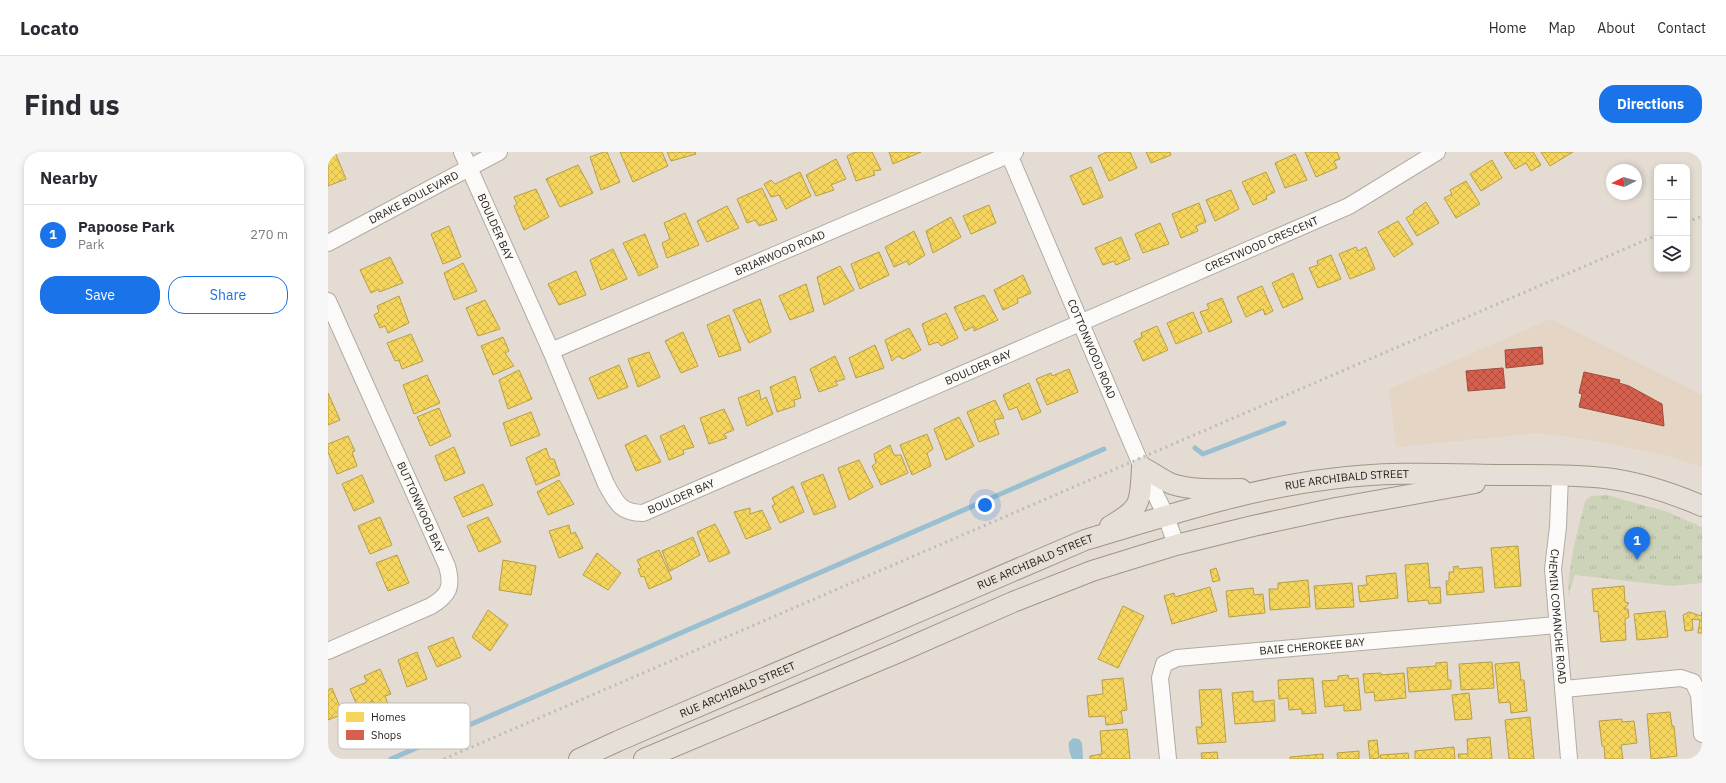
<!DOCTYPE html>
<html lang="en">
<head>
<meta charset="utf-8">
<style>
	:root { --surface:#fff; --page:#f7f7f7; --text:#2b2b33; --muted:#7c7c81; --line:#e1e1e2; --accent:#1a73e8 }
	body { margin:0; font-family:"IBM Plex Sans",sans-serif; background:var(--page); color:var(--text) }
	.controls { position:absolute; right:12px; top:12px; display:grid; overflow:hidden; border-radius:8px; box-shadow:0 2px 6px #0003 }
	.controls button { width:36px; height:36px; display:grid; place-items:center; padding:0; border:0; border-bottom:1px solid var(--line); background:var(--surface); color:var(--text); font:20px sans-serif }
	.compass { position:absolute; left:1278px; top:12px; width:36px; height:36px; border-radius:50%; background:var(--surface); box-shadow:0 2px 6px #0003; rotate:265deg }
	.you { position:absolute; left:657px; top:353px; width:14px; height:14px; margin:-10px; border:3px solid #fff; border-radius:50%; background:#1a73e8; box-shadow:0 0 0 6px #1a73e833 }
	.badge { display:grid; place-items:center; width:26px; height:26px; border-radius:50%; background:var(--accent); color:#fff; font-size:13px; font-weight:700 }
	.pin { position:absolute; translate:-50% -33px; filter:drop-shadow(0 1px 2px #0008) }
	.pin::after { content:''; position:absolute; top:21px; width:14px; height:12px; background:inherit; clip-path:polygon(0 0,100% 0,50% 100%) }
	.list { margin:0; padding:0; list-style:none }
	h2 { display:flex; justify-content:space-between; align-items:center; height:52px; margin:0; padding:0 16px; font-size:17px }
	h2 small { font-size:13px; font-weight:400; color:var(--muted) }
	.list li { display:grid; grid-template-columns:26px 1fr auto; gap:12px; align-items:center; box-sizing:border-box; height:60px; padding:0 16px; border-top:1px solid var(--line) }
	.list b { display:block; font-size:15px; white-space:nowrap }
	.list p { margin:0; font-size:13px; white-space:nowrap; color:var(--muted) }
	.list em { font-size:13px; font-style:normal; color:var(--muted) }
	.actions { display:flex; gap:8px; padding:12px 16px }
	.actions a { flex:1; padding:9px 0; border:1px solid var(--accent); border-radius:16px; text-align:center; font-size:14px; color:var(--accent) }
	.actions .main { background:var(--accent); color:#fff }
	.icon { flex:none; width:22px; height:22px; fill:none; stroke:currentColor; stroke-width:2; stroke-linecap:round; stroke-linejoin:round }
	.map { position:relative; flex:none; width:1374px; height:607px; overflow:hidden; border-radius:16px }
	header { display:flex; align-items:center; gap:24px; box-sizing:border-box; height:56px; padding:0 20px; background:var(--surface); border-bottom:1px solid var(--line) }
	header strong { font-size:19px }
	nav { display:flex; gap:22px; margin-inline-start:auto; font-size:14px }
	.intro { display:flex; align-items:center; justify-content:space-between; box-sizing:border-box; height:96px; padding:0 24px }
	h1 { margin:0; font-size:28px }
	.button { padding:10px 18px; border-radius:16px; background:var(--accent); color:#fff; font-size:14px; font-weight:700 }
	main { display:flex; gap:24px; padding:0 24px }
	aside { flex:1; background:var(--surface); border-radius:16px; box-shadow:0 2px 6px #0003 }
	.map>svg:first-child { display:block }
	.built { fill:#e4d5c4 }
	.park { fill:url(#park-tufts) }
	.water { fill:#9abfd0 }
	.homes { fill:url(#homes-cross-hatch); stroke:#b79e47 }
	.shops { fill:url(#shops-cross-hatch); stroke:#a04c3d }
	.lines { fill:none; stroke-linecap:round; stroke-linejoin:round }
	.stream { stroke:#9abfd0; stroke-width:5 }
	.minor-casing { stroke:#b1aba4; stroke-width:18 }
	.major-casing { stroke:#a19685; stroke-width:22 }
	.minor { stroke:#fbfaf8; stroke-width:16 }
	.major { stroke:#e5dfd7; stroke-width:20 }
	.rail { stroke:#bdbbb9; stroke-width:3; stroke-dasharray:2 4; stroke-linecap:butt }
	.labels { text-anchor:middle; stroke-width:4; stroke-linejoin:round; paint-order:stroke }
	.street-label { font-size:11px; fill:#231d17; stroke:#fff }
	.key { fill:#fff; stroke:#bdbbb9; stroke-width:1 }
	.key-label { font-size:11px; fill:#231d17 }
</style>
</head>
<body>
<header>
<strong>Locato</strong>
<nav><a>Home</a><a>Map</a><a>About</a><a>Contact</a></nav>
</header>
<div class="intro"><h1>Find us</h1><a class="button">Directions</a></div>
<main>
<aside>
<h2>Nearby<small></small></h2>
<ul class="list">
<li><span class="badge">1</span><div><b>Papoose Park</b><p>Park</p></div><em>270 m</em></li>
</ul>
<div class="actions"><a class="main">Save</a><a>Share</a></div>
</aside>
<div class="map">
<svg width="1374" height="607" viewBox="0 0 1374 607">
	<defs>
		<pattern id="park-tufts" width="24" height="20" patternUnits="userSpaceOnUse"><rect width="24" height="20" fill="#cdd3b9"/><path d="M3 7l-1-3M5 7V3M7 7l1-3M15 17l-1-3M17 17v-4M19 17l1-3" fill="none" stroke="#b0b59e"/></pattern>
		<pattern id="homes-cross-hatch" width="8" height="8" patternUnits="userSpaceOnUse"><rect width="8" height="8" fill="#f6d55c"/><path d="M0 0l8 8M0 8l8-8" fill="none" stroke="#d3b64f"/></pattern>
		<pattern id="shops-cross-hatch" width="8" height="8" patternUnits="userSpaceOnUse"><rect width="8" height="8" fill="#d6604d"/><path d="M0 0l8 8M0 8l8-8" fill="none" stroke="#ad4f3f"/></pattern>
	</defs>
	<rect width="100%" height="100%" fill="#e4dcd3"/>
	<polygon class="built" points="1223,167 1374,243 1374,315 1337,303 1261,288 1212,281 1068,295 1061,237"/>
	<polygon class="park" points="1279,343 1337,359 1374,375 1374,431 1344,434 1247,423 1240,444 1241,423 1246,393 1257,349 1263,344"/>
	<path class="water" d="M745,586L751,587L754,591L755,607H744C742,601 740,597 741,590Z"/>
	<g class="homes">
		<polygon points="7,0 18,27 0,34 0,1"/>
		<polygon points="276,0 279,0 292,30 273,38 262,5"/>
		<polygon points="292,0 334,0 340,14 305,30"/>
		<polygon points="339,0 367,0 368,2 343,9"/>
		<polygon points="527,0 544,0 553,18 545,19 547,23 528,29 519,4"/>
		<polygon points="561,0 593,0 565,12"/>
		<polygon points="779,0 802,0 809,16 781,29 770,4"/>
		<polygon points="818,0 842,0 843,3 823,11"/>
		<polygon points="977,0 1009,0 1012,7 1006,9 1009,16 988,25"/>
		<polygon points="1176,0 1205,0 1213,13 1203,19 1198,11 1187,17"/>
		<polygon points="1213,0 1245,0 1222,14"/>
		<polygon points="967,2 979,28 957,36 947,11"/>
		<polygon points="508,7 518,27 503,33 506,38 488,44 478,23"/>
		<polygon points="1164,8 1174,26 1153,39 1142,22"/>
		<polygon points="250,13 265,41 232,55 218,27"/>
		<polygon points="763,15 775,45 755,53 742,24"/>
		<polygon points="472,20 483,44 458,57 451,43 443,45 436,32 443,28 447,32"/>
		<polygon points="938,20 947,40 938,44 939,47 925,53 914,30"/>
		<polygon points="1138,29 1152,52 1128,66 1116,46 1124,42 1122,38"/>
		<polygon points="434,36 449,68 431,74 427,68 419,71 409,47"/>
		<polygon points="208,37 221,65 196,78 186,54 189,52 186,45"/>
		<polygon points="903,38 911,57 887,69 878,48"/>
		<polygon points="1098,50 1111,71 1089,84 1078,66 1086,61 1085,59"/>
		<polygon points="871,51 878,70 868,74 870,79 853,86 844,62"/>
		<polygon points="661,53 668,71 643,82 635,64"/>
		<polygon points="399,54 411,76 379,90 369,69"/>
		<polygon points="357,61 371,93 339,106 334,91 342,87 336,71"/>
		<polygon points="623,65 633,85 605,101 598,79"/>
		<polygon points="1070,69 1085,92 1066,105 1050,80"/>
		<polygon points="832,71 841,92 815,101 807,82"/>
		<polygon points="121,74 133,105 115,112 103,82"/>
		<polygon points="586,79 597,103 581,113 579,109 566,115 557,95"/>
		<polygon points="317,82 330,115 311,124 295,91"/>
		<polygon points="793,85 802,107 788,113 786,109 775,113 767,96"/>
		<polygon points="1028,95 1030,99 1038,95 1047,117 1022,127 1011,102"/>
		<polygon points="285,97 299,127 273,138 262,108"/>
		<polygon points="551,100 561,123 532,137 523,112"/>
		<polygon points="1003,103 1013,127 990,136 981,116 990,113 989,109"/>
		<polygon points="62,105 75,131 51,140 51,137 43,141 32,118"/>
		<polygon points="135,111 149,139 126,148 116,121"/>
		<polygon points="512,114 526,138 496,153 489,125"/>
		<polygon points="248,119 258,143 231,153 220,132"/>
		<polygon points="965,121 975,147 955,156 944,131"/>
		<polygon points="695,123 703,141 689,147 690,151 675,158 666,138"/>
		<polygon points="478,132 486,159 462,168 451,144"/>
		<polygon points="934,134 945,159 937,163 935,157 918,165 909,145"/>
		<polygon points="656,143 670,168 646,179 646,174 637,179 626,155"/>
		<polygon points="71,144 81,171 60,181 57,174 52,176 46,163 51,160 49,154"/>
		<polygon points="894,146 904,170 881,180 872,160 881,157 879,152"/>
		<polygon points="432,147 443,180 421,191 405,158"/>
		<polygon points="157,148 172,177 150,184 138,156"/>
		<polygon points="865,160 874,181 848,192 839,171"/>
		<polygon points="618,161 630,186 613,194 610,190 601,193 594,172"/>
		<polygon points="401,163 413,198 391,205 379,173"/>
		<polygon points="829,174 840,198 815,209 806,189 814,185 813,181"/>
		<polygon points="581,176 593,198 575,207 570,204 564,209 557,188"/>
		<polygon points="355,180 370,214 353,221 337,189"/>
		<polygon points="83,182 95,209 74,217 71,208 67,209 59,191"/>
		<polygon points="175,185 181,199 177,201 186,214 165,223 153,194"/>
		<polygon points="547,193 556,216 528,226 521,206"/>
		<polygon points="321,200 332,225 310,235 300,207"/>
		<polygon points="507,204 517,227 507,230 510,233 491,240 482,217"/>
		<polygon points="291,213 300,235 270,247 261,226"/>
		<polygon points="741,217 750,240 719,253 708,227 723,221 724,224"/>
		<polygon points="191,218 204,247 180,257 171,228"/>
		<polygon points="99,223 112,251 86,262 75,233"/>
		<polygon points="467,224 473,246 466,248 467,254 449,260 442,235"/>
		<polygon points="701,231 713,260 694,268 689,255 681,258 675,243"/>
		<polygon points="431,238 433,248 438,245 445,262 419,274 410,246"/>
		<polygon points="0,241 12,268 0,273"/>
		<polygon points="667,248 676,266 666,268 671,282 651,290 639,260"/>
		<polygon points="111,256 123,284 102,294 89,265"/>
		<polygon points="396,257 406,278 396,282 399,286 381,292 372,266"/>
		<polygon points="203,260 212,283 183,294 175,271"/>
		<polygon points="631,265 646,294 618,308 606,277"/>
		<polygon points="356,273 366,295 355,298 356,302 341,308 332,284"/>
		<polygon points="599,282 605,297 599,301 603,314 584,323 572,293"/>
		<polygon points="318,283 333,310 308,319 297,293"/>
		<polygon points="20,284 27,299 24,300 29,314 9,322 0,300 0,292"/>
		<polygon points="562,293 566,303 573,303 580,321 553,333 544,314 548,311 546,302"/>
		<polygon points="126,295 137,321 117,329 107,304"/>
		<polygon points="218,296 222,307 226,307 232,323 208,333 198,306"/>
		<polygon points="531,308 545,335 521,348 510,316"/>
		<polygon points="495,322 508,355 486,363 473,331"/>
		<polygon points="34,323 46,350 26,359 14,332"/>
		<polygon points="231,328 246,352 220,363 209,340"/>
		<polygon points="155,332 165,353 135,365 126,345"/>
		<polygon points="465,334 476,360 452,371 444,354 447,352 444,346"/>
		<polygon points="422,356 422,362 434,358 443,377 418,387 406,360"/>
		<polygon points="52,365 64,393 42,402 30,374"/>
		<polygon points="160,365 173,390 151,400 139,374"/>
		<polygon points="387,372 402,401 381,410 369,380"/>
		<polygon points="241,373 243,382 247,380 255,396 231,406 221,379"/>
		<polygon points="365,385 372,403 342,419 334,399"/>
		<polygon points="1190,394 1193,434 1167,436 1163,396"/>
		<polygon points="331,398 344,427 321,437 316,424 313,425 310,417 313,416 309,408"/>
		<polygon points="269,401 293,421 280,438 255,423"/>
		<polygon points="69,403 81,431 60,439 48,411"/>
		<polygon points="175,408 208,414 203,443 171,438"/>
		<polygon points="1100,411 1102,436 1112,435 1113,451 1101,452 1100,448 1080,450 1077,413"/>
		<polygon points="1130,414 1131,417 1154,415 1156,440 1119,443 1118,429 1121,429 1121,420 1126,420 1125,415"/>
		<polygon points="888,416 892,428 885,430 882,418"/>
		<polygon points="1068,421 1070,446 1032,450 1030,434 1039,433 1038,424"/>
		<polygon points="980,428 982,455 942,458 941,437 950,437 950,431"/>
		<polygon points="1024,431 1026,455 988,457 986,434"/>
		<polygon points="1296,434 1297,450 1301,451 1296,457 1300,457 1301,465 1297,467 1298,488 1273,490 1270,459 1266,460 1264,437"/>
		<polygon points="882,435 889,459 844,472 836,444 846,441 847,445"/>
		<polygon points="925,436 926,443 935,442 937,461 901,465 898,439"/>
		<polygon points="795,454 816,464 790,516 770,507"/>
		<polygon points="160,458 180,473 162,499 144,485"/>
		<polygon points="1337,459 1340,485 1309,488 1306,462"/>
		<polygon points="1361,460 1373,464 1374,460 1374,481 1370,481 1372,468 1364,467 1365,478 1357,479 1355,463"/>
		<polygon points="125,485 133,505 109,515 100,495"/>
		<polygon points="89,500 99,527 79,535 70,508"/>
		<polygon points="1119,510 1120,528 1123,528 1123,537 1081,540 1079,516 1108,514 1108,511"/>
		<polygon points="1164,510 1166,536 1133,538 1131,512"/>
		<polygon points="1191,510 1193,528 1196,528 1199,559 1183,561 1182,550 1171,551 1167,512"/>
		<polygon points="52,517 63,542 57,544 60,552 48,557 45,549 30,556 22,537 39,530 36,524"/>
		<polygon points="1053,521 1053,523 1076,521 1078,546 1047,549 1046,540 1037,541 1035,522"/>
		<polygon points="1020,523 1021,527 1030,526 1033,558 1016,559 1016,553 997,555 994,529 1010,528 1010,524"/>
		<polygon points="795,526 799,558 793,559 795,571 778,573 777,564 761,565 759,544 775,542 774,528"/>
		<polygon points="985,526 988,561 974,562 974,557 961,558 960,546 951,547 950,528"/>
		<polygon points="4,536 15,562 0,568 0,538"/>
		<polygon points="893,537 898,590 870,592 868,575 874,575 871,538"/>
		<polygon points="925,539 925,550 946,548 947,569 907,572 904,541"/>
		<polygon points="1141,541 1144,567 1127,568 1124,543"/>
		<polygon points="1342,560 1344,574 1346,574 1349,604 1323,607 1319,562"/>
		<polygon points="1202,565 1206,607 1181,607 1177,568"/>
		<polygon points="1294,567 1294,570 1306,569 1309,591 1293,593 1295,607 1277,607 1276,594 1274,594 1271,569"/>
		<polygon points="799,577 802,607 762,607 762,604 774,602 772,579"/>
		<polygon points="1162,585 1164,607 1131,607 1130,602 1140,602 1139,587"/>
		<polygon points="1049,588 1051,606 1042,607 1040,589"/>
		<polygon points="1126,595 1127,607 1087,607 1087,599"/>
		<polygon points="1031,599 1031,607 1010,607 1009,601"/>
		<polygon points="889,600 890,607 874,607 873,601"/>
		<polygon points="1080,601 1081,607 1053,607 1052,603"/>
		<polygon points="995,602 995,607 962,607 962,605"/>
	</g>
	<g class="shops">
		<polygon points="1214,195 1215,212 1178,216 1177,198"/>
		<polygon points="1175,216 1177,236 1140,239 1138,219"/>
		<polygon points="1256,220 1292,228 1291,231 1301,234 1334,252 1336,274 1251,255 1254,242 1251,241"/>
	</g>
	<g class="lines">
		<g class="stream">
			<polyline points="867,296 875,302 956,271"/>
			<polyline points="63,607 776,297"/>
		</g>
		<defs>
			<g id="minor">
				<path id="s1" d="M134,0L223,199L278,332C288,350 292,361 315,361L1021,54L1109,0"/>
				<path id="s2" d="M680,0L814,315L838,364L848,393"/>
				<path id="s3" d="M0,91L171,0"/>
				<path id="s4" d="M0,149L119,414C125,435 121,443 103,454L0,499"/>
				<path id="s5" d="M223,199L687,0"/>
				<path id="s6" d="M1232,323L1230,375L1225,417L1241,607"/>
				<polyline points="1236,537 1353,526 1365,530 1371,543 1374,582"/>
				<path id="s7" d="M840,607L832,526L836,512L849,506L1229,473"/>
			</g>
			<g id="major">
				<path d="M782,374C814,356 812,351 814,315C824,320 834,328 844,332C866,339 890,337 913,337"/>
				<path id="s8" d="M251,607L290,589L757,388C838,364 919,337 1002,327C1059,319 1116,322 1173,323C1208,323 1242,322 1277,326C1310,330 1344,341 1374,354"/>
				<polyline points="316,607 571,500 685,450 764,419 848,393 925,374 1008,356 1147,331"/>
			</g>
		</defs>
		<use href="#minor" class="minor-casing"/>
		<use href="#major" class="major-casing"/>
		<use href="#minor" class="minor"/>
		<use href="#major" class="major"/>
		<g class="rail">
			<polyline points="1359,70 1374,64"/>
			<polyline points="116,607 1329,83"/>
		</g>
	</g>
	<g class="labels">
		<g class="street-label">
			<text dy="4" stroke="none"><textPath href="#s3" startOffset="97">DRAKE BOULEVARD</textPath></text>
			<text dy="4" stroke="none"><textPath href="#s1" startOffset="82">BOULDER BAY</textPath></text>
			<text dy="4" stroke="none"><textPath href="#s1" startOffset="1087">CRESTWOOD CRESCENT</textPath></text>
			<text dy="4" stroke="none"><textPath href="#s5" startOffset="249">BRIARWOOD ROAD</textPath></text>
			<text dy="4" stroke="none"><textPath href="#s2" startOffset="214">COTTONWOOD ROAD</textPath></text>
			<text dy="4" stroke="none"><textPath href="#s1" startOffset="778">BOULDER BAY</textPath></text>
			<text dy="4" stroke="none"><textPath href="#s8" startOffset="821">RUE ARCHIBALD STREET</textPath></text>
			<text dy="4" stroke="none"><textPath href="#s1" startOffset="454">BOULDER BAY</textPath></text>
			<text dy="4" stroke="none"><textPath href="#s4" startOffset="226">BUTTONWOOD BAY</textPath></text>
			<text dy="4" stroke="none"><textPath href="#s8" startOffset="497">RUE ARCHIBALD STREET</textPath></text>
			<text dy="4" stroke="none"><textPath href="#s6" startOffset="142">CHEMIN COMANCHE ROAD</textPath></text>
			<text dy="4" stroke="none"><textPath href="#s7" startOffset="246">BAIE CHEROKEE BAY</textPath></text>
			<text dy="4" stroke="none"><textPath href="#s8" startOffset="173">RUE ARCHIBALD STREET</textPath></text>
		</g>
	</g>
	<rect x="10" y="551" width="132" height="46" rx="6" class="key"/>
	<rect x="18" y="560" width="18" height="10" fill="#f6d55c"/>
	<rect x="18" y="578" width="18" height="10" fill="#d6604d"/>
	<g class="key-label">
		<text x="43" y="569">Homes</text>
		<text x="43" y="587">Shops</text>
	</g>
</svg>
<div class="controls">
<button>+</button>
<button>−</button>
<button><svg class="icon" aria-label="layers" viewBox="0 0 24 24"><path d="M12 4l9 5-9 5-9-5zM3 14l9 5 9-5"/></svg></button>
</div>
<svg class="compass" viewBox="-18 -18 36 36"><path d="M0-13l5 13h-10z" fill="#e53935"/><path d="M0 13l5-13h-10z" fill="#7c7c81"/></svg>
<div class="you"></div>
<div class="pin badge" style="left:1309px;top:408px">1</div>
</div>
</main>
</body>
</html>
